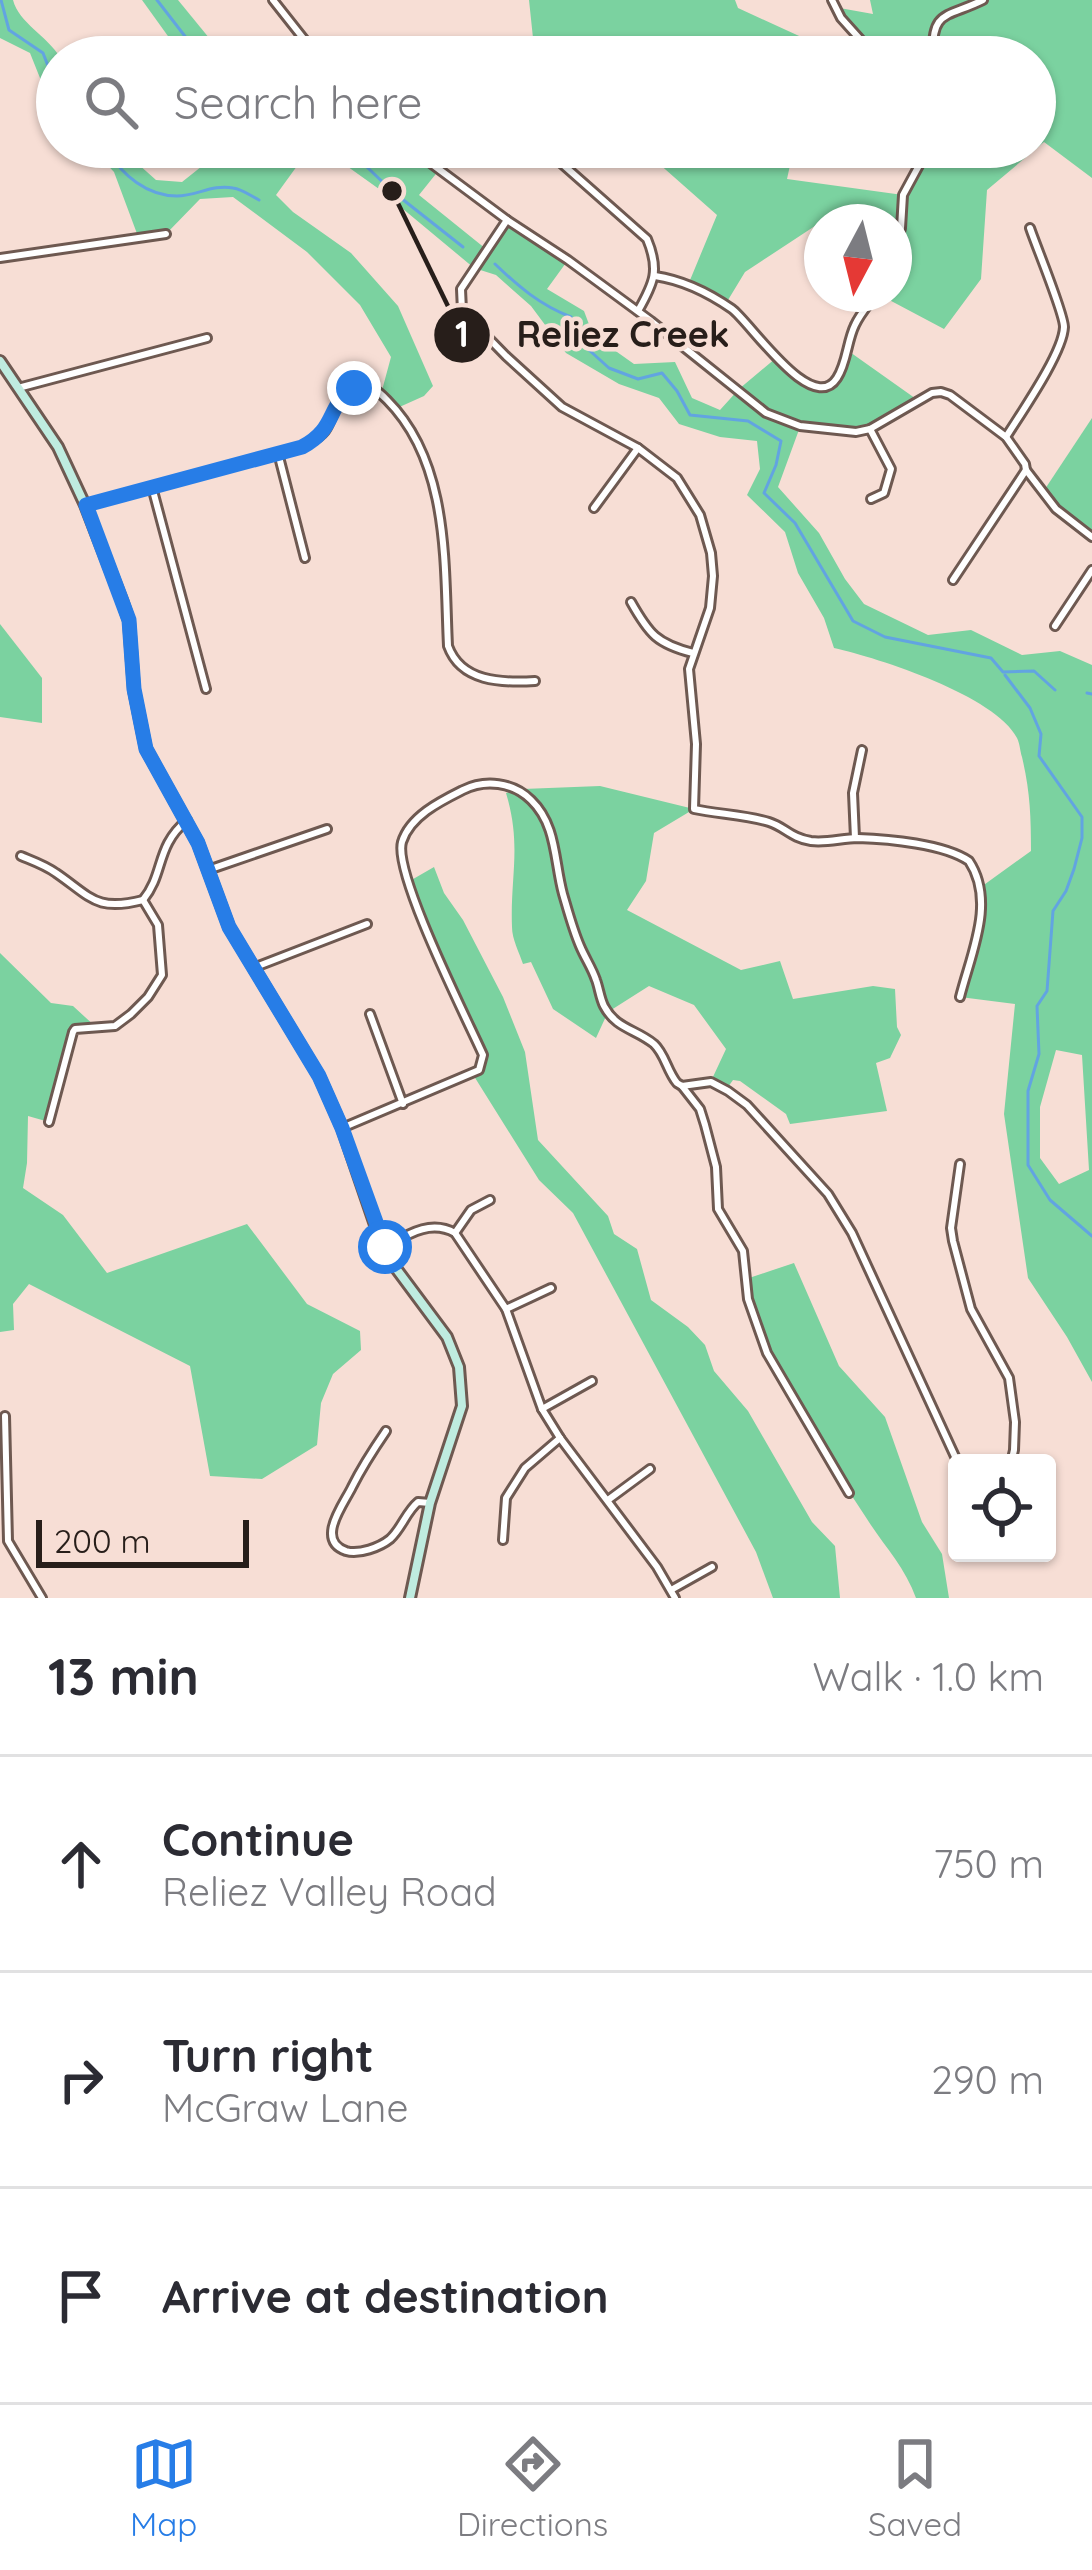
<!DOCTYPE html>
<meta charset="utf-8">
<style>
:root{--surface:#fff;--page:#f7f7f7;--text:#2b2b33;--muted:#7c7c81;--line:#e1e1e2;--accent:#277de7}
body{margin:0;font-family:Quicksand,sans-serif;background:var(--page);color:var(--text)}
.controls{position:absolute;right:36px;bottom:36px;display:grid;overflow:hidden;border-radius:12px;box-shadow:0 3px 9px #0004}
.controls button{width:108px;height:108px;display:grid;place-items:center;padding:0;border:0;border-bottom:3px solid var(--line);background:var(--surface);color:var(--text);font:60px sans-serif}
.compass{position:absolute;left:804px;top:204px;width:108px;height:108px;border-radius:50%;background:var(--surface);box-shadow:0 3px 9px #0004;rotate:187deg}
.scale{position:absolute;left:36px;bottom:30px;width:213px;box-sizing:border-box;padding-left:12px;border:6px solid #271e1a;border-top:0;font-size:33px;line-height:42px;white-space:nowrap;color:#271e1a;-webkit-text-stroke:9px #f7ded5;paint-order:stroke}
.stop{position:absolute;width:36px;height:36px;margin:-27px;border:9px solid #277de7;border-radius:50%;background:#fff}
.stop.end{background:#277de7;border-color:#fff;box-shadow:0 3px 12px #0008}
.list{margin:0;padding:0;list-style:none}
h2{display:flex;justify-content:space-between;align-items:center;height:156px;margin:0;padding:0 48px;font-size:51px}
h2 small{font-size:39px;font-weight:400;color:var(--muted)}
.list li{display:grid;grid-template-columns:78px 1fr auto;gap:36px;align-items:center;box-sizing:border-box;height:216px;padding:0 48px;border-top:3px solid var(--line)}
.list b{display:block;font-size:45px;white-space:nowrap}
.list p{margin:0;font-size:39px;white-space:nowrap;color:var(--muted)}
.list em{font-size:39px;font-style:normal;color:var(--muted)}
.icon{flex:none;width:66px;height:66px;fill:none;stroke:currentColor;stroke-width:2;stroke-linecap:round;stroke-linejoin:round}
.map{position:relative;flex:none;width:1092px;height:1598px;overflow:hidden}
.search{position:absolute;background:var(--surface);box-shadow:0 3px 9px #0004;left:36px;right:36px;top:36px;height:132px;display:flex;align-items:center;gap:30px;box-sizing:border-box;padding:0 42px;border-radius:66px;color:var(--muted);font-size:45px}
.sheet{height:804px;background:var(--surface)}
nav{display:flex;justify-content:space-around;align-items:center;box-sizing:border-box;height:168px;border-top:3px solid var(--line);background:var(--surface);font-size:33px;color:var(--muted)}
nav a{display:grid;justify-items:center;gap:6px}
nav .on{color:var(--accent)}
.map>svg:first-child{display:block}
</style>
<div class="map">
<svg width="1092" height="1598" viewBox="0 0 1092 1598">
<rect width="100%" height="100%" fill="#f7ded5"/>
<g fill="#7bd2a0" fill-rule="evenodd">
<path d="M0,0H13C19,23 47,36 60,57H57V105L40,78L30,53L0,38Z"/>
<polygon points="142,0 178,0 214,44 218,57 183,57"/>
<polygon points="529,0 735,0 738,8 821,46 818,57 535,57"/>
<polygon points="870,0 1092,0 1092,178 1044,142 987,190 981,279 944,329 878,294 894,294 894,222 821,222 745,272 725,305 688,285 717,215 640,147 794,147 787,179 903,195 929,147 1035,147 1035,57 876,57 834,7 873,14"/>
<path d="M76,147H119L156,180L182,182L226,147H363L372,153L378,147H409L439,170L419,195L486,249L507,220L568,260L547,289L584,311L593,335L634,364L675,362L692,398L720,410L739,389L776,358L785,369L822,387L837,378L847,350L919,401L870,429L856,432L800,427L778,487L819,533L845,579L864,604L928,635L971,630L1022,655L1060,651L1092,665V1382L1067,1337L1028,1278L1004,1114L1015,1004L960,997L979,925L981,887L1031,851C1031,816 1030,791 1022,757C1020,751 1020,744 1017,738C996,696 879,658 834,648L824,618L798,573L785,532L747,495L760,469L757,441L720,437L679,424L659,398L619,384L566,353L531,306L496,275L474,268L379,189L330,154L305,155L276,195L293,212L351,253L398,306L433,386L424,396L395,409L381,394L391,357L360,305L307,252L233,197L200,199L166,234L139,239L114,172L97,154L78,151ZM1056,1050L1082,1055L1089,1170L1059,1184L1040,1158V1107Z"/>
<polygon points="1092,418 1092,537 1068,519 1043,492"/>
<polygon points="0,624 42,678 42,723 0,717"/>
<path d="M600,786L694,809L654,833L646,881L627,910L741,970L780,961L793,999L873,986L895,989L897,1027L901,1035L890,1058L876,1063L887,1111L790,1124L786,1114L740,1081L733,1080L728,1087L712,1079L726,1049L694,1005L649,986L608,1012L596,1038L553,1009L531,962L523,964C519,952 512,939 512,927C510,876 522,846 506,793L523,789Z"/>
<polygon points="434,867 444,893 463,920 503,997 525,1052 538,1140 608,1216 614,1234 637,1249 651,1300 688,1327 705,1345 714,1371 748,1411 812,1522 835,1546 840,1598 773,1598 756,1552 573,1213 539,1180 472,1073 479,1069 483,1055 408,882"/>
<polygon points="0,953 51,1003 73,1006 97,1028 76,1029 49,1122 28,1116 27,1163 23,1188 63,1215 107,1273 247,1224 307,1304 360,1331 361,1350 333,1374 321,1403 317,1445 262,1479 210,1476 190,1366 29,1284 13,1304 14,1330 0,1332"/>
<path d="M794,1263L839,1366L885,1417L922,1522L942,1554L949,1598H916C905,1567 884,1546 867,1519C846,1488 827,1456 808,1423C782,1378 752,1333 746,1279Z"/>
</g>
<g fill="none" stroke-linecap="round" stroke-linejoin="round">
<g stroke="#62a4e1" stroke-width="3">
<polyline points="1,0 9,30 43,53 50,71 57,79"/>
<polyline points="157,0 201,57"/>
<path d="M97,147L108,151C122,175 147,196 177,196C196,196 213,184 233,188C242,189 251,196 259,200"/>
<polyline points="312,147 347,148 392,191 463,247"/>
<path d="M495,264C519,287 540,305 571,317L579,341L609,368L638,379L662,373L677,391L690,415L748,421L781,441L776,465L764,493L795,523L853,621L885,637L991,658L1003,672L1034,671L1055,690"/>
<polyline points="1005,675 1030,708 1041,734 1039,756 1082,817 1082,838 1074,869 1066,891 1053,911 1047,991 1037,1006 1039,1054 1028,1091 1028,1165 1050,1200 1092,1236"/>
<polyline points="1087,693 1092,694"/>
</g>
<g stroke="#6e5951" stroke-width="12">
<g id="street">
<polyline points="273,0 318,57"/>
<polyline points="832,0 841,18 876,57"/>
<path d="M933,57C931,9 947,18 983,0"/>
<polyline points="409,147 507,220 568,260 651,321 766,413 800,426 856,432 870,429 932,393 941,392 950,395 1006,437 1025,464 1026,470 1056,509 1092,537"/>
<path d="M543,147L647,239C660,270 654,283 638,311"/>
<path d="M507,220L461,289L462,311L506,356L562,407L638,448L677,478L700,515L711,553L713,576L710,608L689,669L696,744L694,809C717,814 747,815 769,822C785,827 791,838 811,841C828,843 842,838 858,838C889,839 944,844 969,861C996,902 971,953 960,997"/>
<polyline points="894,256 901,228 903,195 929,147"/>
<polyline points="0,258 166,234"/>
<path d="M655,276C682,280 709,293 732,309C750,322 812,417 837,378C847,363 847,341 855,325C860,314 869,304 876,294"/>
<polyline points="18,388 207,338"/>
<polyline points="870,429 891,469 884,493 871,499"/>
<path d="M1006,437C1021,413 1063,353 1064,327C1064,313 1036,246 1030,228"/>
<polyline points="278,453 305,558"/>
<polyline points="152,487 206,689"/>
<path d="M85,505L302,447C311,442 319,439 325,431C335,416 336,394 356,387C369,382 378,391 387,400C450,463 444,564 448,646C461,682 501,683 535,681"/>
<polyline points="594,508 638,448"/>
<polyline points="953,580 1026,470"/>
<path d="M631,602C649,634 657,644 693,653"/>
<polyline points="1055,626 1092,570"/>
<polyline points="855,838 853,793 862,750"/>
<path d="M21,856C33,861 45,865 56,873C91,897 96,912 143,900"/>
<polyline points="208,870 327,829"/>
<path d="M143,900C165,873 155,847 187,820"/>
<polyline points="253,968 367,924"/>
<polyline points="370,1014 403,1104"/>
<polyline points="682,1086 700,1109 705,1125 716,1167 718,1209 743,1251 748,1299 767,1353 849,1493"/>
<polyline points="49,1122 73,1032 75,1029 115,1026 131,1014 148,997 162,975 158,925 143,900"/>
<path d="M342,1128L479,1070L483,1055C467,1019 393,873 402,842C410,816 441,801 463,790C485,779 513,782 531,800C557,825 554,861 563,894C568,911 573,930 580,946C585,958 592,968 596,980C599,988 600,998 604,1006C616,1029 636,1029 654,1044C665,1054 667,1071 677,1083L682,1086L711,1082L728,1091L747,1105L828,1194L852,1233L958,1463"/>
<polyline points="960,1164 951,1228 953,1241 971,1309 1009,1378 1015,1422 1014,1450 1011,1463"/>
<polyline points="455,1233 471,1210 490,1200"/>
<path d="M385,1247C407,1235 430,1219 455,1233L506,1309L542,1409L560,1438L657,1567L675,1598"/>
<polyline points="506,1309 551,1288"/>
<polyline points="542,1409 592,1381"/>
<polyline points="5,1416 8,1541 42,1598"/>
<path d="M386,1431C373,1450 362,1467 352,1487C344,1504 315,1540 346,1551C359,1555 380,1547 390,1539C402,1528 406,1512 418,1502L430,1503"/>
<polyline points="608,1500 650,1469"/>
<polyline points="503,1540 506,1498 525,1468 560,1438"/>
<polyline points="671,1590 712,1567"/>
</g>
</g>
<g stroke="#6e5951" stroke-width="14">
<polyline id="secondary" points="0,361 58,447 85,505 122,600 129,621 134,690 146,749 198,843 229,927 319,1076 342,1128 376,1228 392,1263 447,1337 459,1367 462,1406 430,1503 410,1598"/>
</g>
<use href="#street" stroke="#fff" stroke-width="6"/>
<use href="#secondary" stroke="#bfece0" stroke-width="8"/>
</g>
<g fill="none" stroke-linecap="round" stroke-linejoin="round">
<path stroke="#277de7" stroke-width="15" d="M354,388C326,405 338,428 302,447L86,505L129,620L134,689L146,749L198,843L229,927L319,1076L342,1128L385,1247"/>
</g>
<path fill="none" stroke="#271e1a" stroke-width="4.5" d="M392 191L462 335"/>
<g fill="#271e1a" stroke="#f7ded5" stroke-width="4.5">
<circle cx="392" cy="191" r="12"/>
<circle cx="462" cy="335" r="30"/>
</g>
<g font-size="36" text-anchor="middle" font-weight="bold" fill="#fff">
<text x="462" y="347">1</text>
</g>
<g font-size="36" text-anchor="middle" font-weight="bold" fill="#271e1a" stroke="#f7ded5" stroke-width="9" stroke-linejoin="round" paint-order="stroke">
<text x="623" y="347">Reliez Creek</text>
</g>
</svg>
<div class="controls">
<button><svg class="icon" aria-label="locate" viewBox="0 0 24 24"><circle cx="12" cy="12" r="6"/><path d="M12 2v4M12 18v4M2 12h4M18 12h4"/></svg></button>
</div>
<svg class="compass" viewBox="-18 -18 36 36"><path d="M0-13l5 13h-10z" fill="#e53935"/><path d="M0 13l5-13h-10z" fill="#7c7c81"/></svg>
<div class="scale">200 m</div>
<div class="stop" style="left:385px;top:1247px"></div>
<div class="stop end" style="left:354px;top:388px"></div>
<div class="search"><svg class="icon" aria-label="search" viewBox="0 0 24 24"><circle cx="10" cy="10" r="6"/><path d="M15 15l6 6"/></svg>Search here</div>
</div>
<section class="sheet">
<h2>13 min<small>Walk · 1.0 km</small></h2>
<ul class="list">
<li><svg class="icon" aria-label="ahead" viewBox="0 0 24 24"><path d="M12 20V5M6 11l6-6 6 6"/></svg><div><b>Continue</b><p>Reliez Valley Road</p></div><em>750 m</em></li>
<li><svg class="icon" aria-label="right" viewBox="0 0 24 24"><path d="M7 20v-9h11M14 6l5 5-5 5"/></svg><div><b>Turn right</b><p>McGraw Lane</p></div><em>290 m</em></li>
<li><svg class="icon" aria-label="arrive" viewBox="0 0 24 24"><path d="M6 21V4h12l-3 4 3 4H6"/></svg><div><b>Arrive at destination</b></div></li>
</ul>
</section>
<nav>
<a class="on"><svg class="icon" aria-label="map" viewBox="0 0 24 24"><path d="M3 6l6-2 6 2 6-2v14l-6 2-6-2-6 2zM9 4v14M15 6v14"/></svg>Map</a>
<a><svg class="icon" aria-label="directions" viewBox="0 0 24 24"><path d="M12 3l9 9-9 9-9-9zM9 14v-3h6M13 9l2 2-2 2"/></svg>Directions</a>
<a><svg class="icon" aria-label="saved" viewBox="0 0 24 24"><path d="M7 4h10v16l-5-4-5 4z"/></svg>Saved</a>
</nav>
